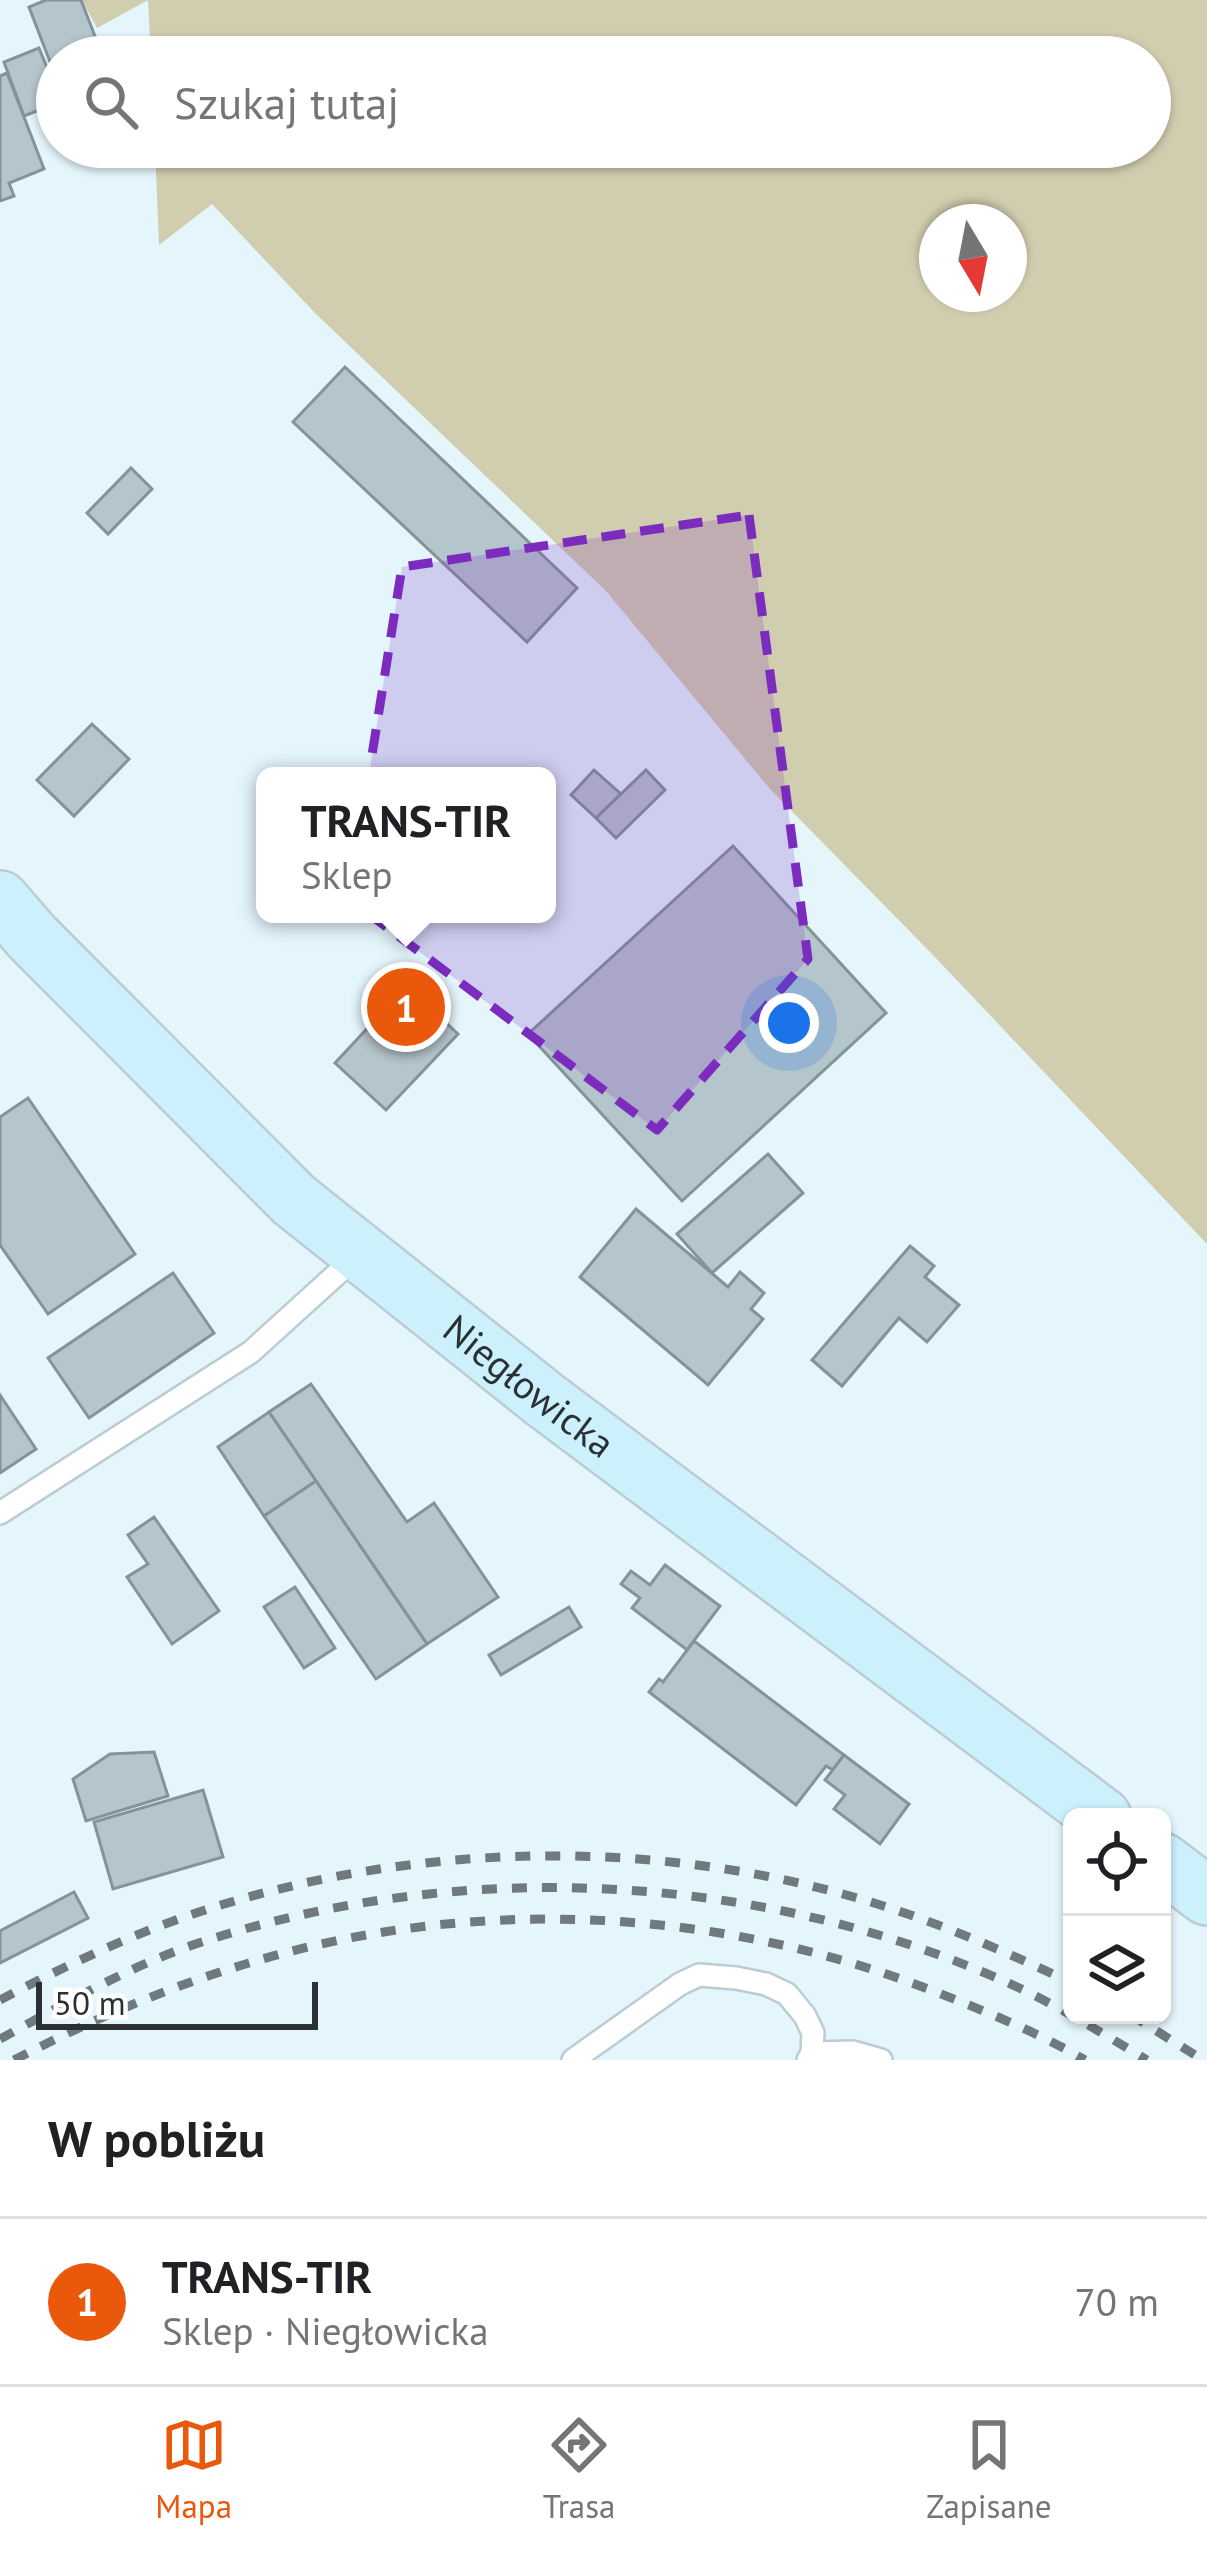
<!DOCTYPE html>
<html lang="pl">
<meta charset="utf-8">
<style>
:root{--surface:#fff;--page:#f2f2f2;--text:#202124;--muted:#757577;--line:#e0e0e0;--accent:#ea580c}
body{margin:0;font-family:"PT Sans",sans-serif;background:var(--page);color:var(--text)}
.controls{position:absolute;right:36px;bottom:36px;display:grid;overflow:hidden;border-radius:18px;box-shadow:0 3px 9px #0004}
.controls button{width:108px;height:108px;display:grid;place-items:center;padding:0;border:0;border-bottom:3px solid var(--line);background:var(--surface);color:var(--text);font:60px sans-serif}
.compass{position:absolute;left:919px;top:204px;width:108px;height:108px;border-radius:50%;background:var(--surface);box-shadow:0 3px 9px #0004;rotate:170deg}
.scale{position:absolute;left:36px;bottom:30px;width:282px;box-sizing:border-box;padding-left:12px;border:6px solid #2a3033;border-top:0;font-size:33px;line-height:42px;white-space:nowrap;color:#2a3033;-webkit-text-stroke:9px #fff;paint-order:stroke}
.you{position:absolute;left:789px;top:1023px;width:42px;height:42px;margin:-30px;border:9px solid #fff;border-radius:50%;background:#1a73e8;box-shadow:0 0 0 18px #1a73e833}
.badge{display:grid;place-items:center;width:78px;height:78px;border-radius:50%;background:var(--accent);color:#fff;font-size:39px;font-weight:700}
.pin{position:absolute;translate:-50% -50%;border:6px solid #fff;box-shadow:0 3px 12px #0006}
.popup{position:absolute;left:256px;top:767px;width:300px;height:156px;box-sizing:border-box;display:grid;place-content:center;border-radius:18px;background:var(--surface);filter:drop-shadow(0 3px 9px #0005);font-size:39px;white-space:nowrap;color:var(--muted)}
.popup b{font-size:45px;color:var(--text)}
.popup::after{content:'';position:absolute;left:50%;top:100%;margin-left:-24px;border:24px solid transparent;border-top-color:var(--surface)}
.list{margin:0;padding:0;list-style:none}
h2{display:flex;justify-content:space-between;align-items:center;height:156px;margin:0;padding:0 48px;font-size:51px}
h2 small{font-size:39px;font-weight:400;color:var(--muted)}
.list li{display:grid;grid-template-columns:78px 1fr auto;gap:36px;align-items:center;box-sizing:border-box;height:168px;padding:0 48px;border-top:3px solid var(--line)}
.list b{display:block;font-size:45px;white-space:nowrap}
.list p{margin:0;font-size:39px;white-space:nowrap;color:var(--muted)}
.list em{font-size:39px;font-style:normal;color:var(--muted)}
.icon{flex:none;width:66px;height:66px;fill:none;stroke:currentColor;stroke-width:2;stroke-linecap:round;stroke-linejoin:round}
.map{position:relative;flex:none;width:1207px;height:2060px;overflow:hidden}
.search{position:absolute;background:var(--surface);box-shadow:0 3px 9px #0004;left:36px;right:36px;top:36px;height:132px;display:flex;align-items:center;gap:30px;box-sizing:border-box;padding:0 42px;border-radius:66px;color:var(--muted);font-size:45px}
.sheet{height:324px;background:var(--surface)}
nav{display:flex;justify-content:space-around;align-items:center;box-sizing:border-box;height:168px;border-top:3px solid var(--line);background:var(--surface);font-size:33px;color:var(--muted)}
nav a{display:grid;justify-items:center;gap:6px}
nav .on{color:var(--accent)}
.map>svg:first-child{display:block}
</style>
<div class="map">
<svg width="1207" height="2060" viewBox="0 0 1207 2060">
<rect width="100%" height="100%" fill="#e4f5fc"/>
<path fill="#d1cdaf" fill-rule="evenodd" d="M82,0H1207V1244L933,955L770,789L606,591L315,313L212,204L159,245L155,147H1150V57H151L148,0L97,28ZM1009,222V294H937V222Z"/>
<g fill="#b5c5cc" stroke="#84939a" stroke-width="3">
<polygon points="46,0 81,0 103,57 57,57 57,80 29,7"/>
<polygon points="39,48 57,92 57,103 24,116 4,62"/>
<polygon points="7,73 44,169 9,183 14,196 0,201 0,76"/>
<polygon points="345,367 577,588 527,642 293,422"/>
<polygon points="131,468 152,489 108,534 87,513"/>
<polygon points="92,724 129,759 74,816 37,780"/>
<polygon points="594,770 621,794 596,818 571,795"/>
<polygon points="646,770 665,790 616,838 596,818"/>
<polygon points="733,846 886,1013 682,1201 528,1034"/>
<polygon points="407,986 458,1034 386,1110 335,1063"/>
<polygon points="28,1098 135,1254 48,1314 0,1245 0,1117"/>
<polygon points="768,1154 803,1193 712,1273 677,1234"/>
<polygon points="636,1209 728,1287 740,1272 764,1293 751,1309 763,1319 708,1385 580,1277"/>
<polygon points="910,1246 934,1266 925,1277 959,1305 927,1342 899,1318 842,1386 812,1360"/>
<polygon points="173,1273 214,1333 89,1418 48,1358"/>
<polygon points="311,1384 407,1522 434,1503 498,1597 427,1644 269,1412"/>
<polygon points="0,1395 36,1449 0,1473"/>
<polygon points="269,1412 316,1481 264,1516 218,1447"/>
<polygon points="316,1481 427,1644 376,1679 264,1516"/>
<polygon points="154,1517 219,1611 172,1644 127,1577 148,1564 128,1535"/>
<polygon points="665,1565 720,1606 687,1650 632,1608 640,1598 621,1584 631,1571 650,1585"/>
<polygon points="295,1587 335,1648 304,1668 264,1607"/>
<polygon points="569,1607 581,1627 501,1675 489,1655"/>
<polygon points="694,1641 844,1755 833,1770 826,1766 796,1805 649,1692 659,1679 663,1682"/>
<polygon points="154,1752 168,1796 86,1821 73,1779 110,1754"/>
<polygon points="844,1755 909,1804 880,1844 834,1809 845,1795 825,1780"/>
<polygon points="203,1790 223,1857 113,1889 94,1822"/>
<polygon points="74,1892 88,1918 0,1963 0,1931"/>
</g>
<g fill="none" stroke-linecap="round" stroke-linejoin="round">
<g stroke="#bcccd3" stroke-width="26">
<g id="lane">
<polyline points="0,1513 251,1352 360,1253"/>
<polyline points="812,2053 853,2052 881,2060"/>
<polyline points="573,2060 680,1984 699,1975 736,1978 766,1984 787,1994 805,2016 813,2033 812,2053 808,2060"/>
</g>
</g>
<g stroke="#bcccd3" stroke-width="62">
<g id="secondary">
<path id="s1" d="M0,900L32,937L294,1200L545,1400L1102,1817"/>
<polyline points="1162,1862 1207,1896"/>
</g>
</g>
<use href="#lane" stroke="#fff" stroke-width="21"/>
<use href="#secondary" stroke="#cdf0fd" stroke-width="57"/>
<g stroke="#6f797e" stroke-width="9" stroke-dasharray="15 15" stroke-linecap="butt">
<path d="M0,2000C67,1965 136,1932 208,1909C428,1839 676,1837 896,1910C956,1930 1015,1956 1072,1983"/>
<polyline points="1131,2015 1203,2060"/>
<path d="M0,2039C67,2003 132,1964 205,1941C462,1858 757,1872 1004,1981C1054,2003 1100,2032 1147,2060"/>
<path d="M14,2060C89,2021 168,1987 249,1963C472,1895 719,1907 936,1992C987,2012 1037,2032 1085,2060"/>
</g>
</g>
<path fill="#7b2cbf" fill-opacity="0.2" stroke="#7b2cbf" stroke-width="9" stroke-dasharray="24 15" stroke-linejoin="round" d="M749,515L808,959L657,1130L349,899L402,567Z"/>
<g text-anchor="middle" stroke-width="9" stroke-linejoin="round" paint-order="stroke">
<g font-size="39" fill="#2a3033" stroke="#fff">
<text dy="14" stroke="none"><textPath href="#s1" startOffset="720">Niegłowicka</textPath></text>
</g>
</g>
</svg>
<div class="controls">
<button><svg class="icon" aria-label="locate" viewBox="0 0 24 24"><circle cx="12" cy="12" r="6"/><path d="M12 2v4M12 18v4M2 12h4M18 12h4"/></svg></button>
<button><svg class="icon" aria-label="layers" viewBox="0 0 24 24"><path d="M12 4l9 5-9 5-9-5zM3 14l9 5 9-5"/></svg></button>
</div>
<svg class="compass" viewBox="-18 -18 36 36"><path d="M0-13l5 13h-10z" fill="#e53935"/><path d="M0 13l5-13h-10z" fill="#757577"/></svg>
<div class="scale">50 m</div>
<div class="you"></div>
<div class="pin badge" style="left:406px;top:1007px">1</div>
<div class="popup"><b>TRANS-TIR</b>Sklep</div>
<div class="search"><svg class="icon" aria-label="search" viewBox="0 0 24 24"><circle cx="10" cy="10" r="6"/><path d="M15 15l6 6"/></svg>Szukaj tutaj</div>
</div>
<section class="sheet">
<h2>W pobliżu<small></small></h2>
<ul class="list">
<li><span class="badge">1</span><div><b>TRANS-TIR</b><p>Sklep · Niegłowicka</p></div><em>70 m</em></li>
</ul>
</section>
<nav>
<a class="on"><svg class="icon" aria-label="map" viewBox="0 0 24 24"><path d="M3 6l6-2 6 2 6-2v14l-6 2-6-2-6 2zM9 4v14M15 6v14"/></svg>Mapa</a>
<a><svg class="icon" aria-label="directions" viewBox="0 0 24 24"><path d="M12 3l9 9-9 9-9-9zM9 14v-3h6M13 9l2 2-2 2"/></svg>Trasa</a>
<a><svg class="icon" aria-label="saved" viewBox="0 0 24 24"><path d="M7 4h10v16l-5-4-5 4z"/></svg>Zapisane</a>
</nav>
